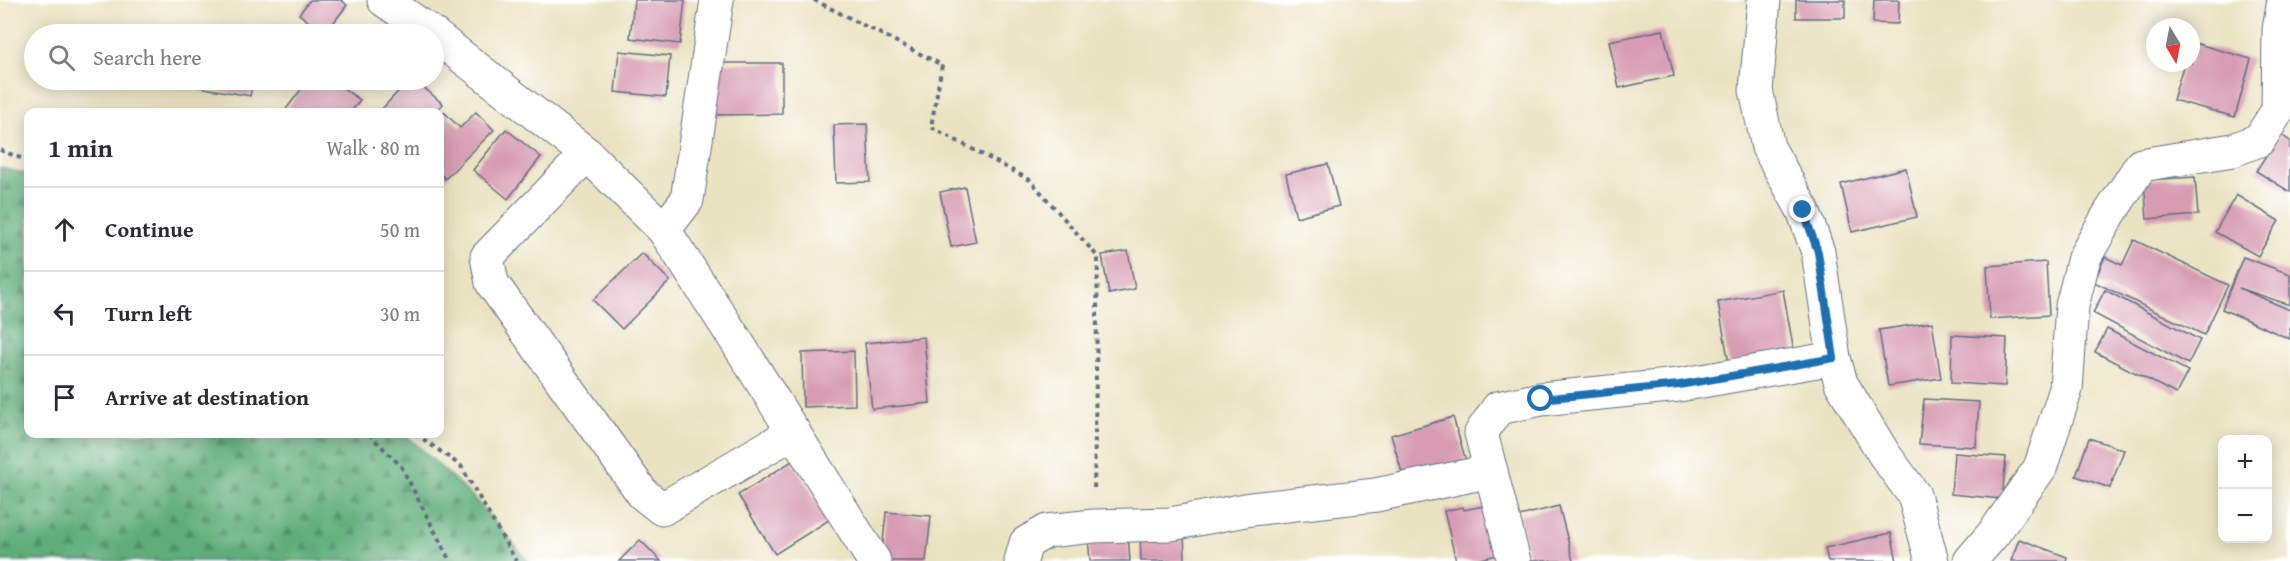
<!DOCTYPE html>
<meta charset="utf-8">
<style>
:root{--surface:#fff;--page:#f2f2f3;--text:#2b2b33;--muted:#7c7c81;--line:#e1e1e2}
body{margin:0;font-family:"Gentium Book Plus",serif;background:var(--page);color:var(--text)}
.controls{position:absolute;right:18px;bottom:18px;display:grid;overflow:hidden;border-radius:12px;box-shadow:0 3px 15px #0003}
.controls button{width:54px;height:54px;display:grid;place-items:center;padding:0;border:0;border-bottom:2px solid var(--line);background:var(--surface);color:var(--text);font:30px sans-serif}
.compass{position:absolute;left:2146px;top:18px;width:54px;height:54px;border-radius:50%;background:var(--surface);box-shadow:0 3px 15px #0003;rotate:170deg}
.stop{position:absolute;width:18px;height:18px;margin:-14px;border:4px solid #1f6fb2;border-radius:50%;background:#fff}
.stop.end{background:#1f6fb2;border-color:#fff;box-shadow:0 2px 6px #0008}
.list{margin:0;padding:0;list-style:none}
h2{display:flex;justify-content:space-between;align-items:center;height:78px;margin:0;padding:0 24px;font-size:26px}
h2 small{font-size:20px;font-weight:400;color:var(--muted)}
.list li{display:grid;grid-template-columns:39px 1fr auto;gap:18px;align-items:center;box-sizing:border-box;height:84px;padding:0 24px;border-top:2px solid var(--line)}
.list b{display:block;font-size:22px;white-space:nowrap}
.list em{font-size:20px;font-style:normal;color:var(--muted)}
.icon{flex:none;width:33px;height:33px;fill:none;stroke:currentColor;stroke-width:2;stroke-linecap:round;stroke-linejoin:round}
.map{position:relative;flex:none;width:2290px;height:561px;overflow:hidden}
.search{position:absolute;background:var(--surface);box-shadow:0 3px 15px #0003;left:24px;top:24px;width:420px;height:66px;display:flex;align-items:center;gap:15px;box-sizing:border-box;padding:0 21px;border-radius:33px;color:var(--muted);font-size:22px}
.panel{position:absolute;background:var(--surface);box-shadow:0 3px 15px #0003;left:24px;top:108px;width:420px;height:330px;border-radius:12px}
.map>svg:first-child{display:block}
</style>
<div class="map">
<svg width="2290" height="561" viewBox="0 0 2290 561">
<defs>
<pattern id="forest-firs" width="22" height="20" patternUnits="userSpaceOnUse" patternTransform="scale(1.5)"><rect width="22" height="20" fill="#5ead79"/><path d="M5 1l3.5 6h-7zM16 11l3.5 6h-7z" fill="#4d8d66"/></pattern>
</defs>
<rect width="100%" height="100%" fill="#fff"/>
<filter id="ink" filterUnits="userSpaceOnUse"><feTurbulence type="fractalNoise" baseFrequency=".0167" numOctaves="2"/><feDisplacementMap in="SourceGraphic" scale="12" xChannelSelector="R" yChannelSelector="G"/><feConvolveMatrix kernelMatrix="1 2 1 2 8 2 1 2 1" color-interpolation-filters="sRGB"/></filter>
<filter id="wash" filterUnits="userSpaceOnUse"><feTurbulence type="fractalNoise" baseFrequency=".008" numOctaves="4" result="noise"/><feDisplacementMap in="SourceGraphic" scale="24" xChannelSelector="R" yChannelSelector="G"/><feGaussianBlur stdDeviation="1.35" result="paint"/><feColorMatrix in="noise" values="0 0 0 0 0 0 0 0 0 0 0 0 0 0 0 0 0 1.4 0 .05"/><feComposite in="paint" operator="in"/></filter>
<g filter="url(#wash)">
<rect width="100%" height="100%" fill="#eae3c1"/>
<polygon fill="url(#forest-firs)" stroke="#3c6e6c" stroke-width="1.5" points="0,168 28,174 28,434 405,434 475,499 528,561 0,561"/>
<g id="blocks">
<g fill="#d79cb2">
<polygon points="310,0 341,0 347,5 325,34 299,14"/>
<polygon points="634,0 685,0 680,44 630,38"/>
<rect x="1796" y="0" width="49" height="18"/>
<polygon points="1874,0 1899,0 1898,24 1873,23"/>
<polygon points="1663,30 1674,76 1619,88 1609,41"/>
<polygon points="2191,42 2251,59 2235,117 2173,100 2184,63 2191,63"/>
<polygon points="619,51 670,56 666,97 615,92"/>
<polygon points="714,63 782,63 782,114 714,115"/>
<polygon points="199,80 253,80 250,96 198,87"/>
<polygon points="308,80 331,80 360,100 351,112 284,112"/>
<polygon points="409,80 415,80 443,104 435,112 379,112"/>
<polygon points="444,112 460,128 476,112 494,130 445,179 440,173 440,116"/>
<polygon points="867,124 870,182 836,183 834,125"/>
<polygon points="506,129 541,157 508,199 473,170"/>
<polygon points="2280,134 2290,141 2290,192 2256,171"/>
<polygon points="1328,164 1339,206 1296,217 1286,174"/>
<polygon points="1906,168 1917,217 1852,232 1841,184"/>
<polygon points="2195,177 2198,215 2147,219 2144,180"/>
<polygon points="965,187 976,242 951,247 940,192"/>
<polygon points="2236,195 2279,221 2258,256 2215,232"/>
<polygon points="2134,240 2228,285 2204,335 2094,282 2105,257 2122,265"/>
<polygon points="1128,251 1135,289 1109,294 1102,255"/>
<polygon points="642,253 670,281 622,329 593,300"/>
<polygon points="2243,257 2290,274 2290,305 2239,288 2290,310 2290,339 2222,309"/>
<polygon points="2046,262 2049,315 1990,319 1987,266"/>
<polygon points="1783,290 1794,352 1729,364 1718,302"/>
<polygon points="2105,290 2200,340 2188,364 2093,313"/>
<polygon points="1932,322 1941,378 1888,386 1879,330"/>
<polygon points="2107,329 2188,371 2176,394 2095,352"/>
<polygon points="1952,335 2007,338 2005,386 1951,383"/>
<polygon points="924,337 930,403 872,409 865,343"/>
<polygon points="854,351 855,405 803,407 802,353"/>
<polygon points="1924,399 1979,402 1976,447 1919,444"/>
<polygon points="1453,417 1466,461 1404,479 1391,435"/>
<polygon points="2089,438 2124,450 2110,488 2076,476"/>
<polygon points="1954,453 2006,457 2002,499 1951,494"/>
<polygon points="792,461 829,520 775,554 738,495"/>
<polygon points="1489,505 1501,554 1473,561 1456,561 1444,511 1463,507 1464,510"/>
<polygon points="1559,506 1573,561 1530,561 1519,516"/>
<polygon points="886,512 931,516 926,561 881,561"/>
<polygon points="1184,531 1185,561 1141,561 1140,534"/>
<polygon points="1891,533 1897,561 1828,561 1825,548"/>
<polygon points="1128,535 1130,561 1090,561 1088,538"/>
<polygon points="2019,539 2067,557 2066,561 2011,561"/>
<polygon points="640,540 661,561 619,561"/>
</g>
</g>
</g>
<g filter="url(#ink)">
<use href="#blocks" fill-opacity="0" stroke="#636e81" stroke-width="1.5"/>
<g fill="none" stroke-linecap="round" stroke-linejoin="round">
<g stroke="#636e81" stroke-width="35">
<g id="minor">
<polyline points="384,0 433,34"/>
<polyline points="1764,0 1756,90 1768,147 1803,210 1818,252 1834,358 1841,383 1884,454 1914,495 1932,561"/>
<polyline points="434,35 587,154 664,230 737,342 874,561"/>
<polyline points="587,154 487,257 492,283 643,494 662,509 794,432"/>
<polyline points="664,230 687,200 717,0"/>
<polyline points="1021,561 1026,543 1047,531 1094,526 1171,524 1251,509 1376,495 1491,471"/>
<polyline points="1514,561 1481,433 1498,408 1541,399 1679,385 1834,358"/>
<polyline points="1970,561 1994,533 2040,468 2066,389 2072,306 2084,258 2110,213 2141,165 2233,150 2259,140 2278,110 2279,30 2284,0"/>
</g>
</g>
<g stroke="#636e81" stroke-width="4" stroke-dasharray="4.5 4.5" stroke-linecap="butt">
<polyline points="814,0 942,65 931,127 1030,180 1098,257 1094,492"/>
<polyline points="0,150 28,161"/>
<polyline points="369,434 401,466 450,561"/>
<polyline points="416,434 461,466 516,561"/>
</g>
<use href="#minor" stroke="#fff" stroke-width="33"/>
</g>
</g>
<g fill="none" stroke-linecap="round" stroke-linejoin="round" filter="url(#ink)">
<polyline stroke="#1f6fb2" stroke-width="8" points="1541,399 1679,385 1834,358 1818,252 1803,210"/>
</g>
</svg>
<div class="controls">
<button>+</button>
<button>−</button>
</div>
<svg class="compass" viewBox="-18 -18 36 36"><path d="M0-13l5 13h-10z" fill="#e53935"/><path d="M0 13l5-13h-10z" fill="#7c7c81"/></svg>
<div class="stop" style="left:1541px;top:399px"></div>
<div class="stop end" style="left:1803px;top:210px"></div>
<div class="search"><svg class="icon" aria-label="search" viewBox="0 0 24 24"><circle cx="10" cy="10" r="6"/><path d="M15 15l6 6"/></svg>Search here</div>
<section class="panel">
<h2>1 min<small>Walk · 80 m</small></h2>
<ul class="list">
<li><svg class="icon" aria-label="ahead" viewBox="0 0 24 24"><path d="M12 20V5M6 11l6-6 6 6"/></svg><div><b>Continue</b></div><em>50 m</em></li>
<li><svg class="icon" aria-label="left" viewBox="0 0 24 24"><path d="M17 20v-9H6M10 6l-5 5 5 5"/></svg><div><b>Turn left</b></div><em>30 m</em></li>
<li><svg class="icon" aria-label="arrive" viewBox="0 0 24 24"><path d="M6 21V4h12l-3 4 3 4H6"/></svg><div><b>Arrive at destination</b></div></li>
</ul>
</section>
</div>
